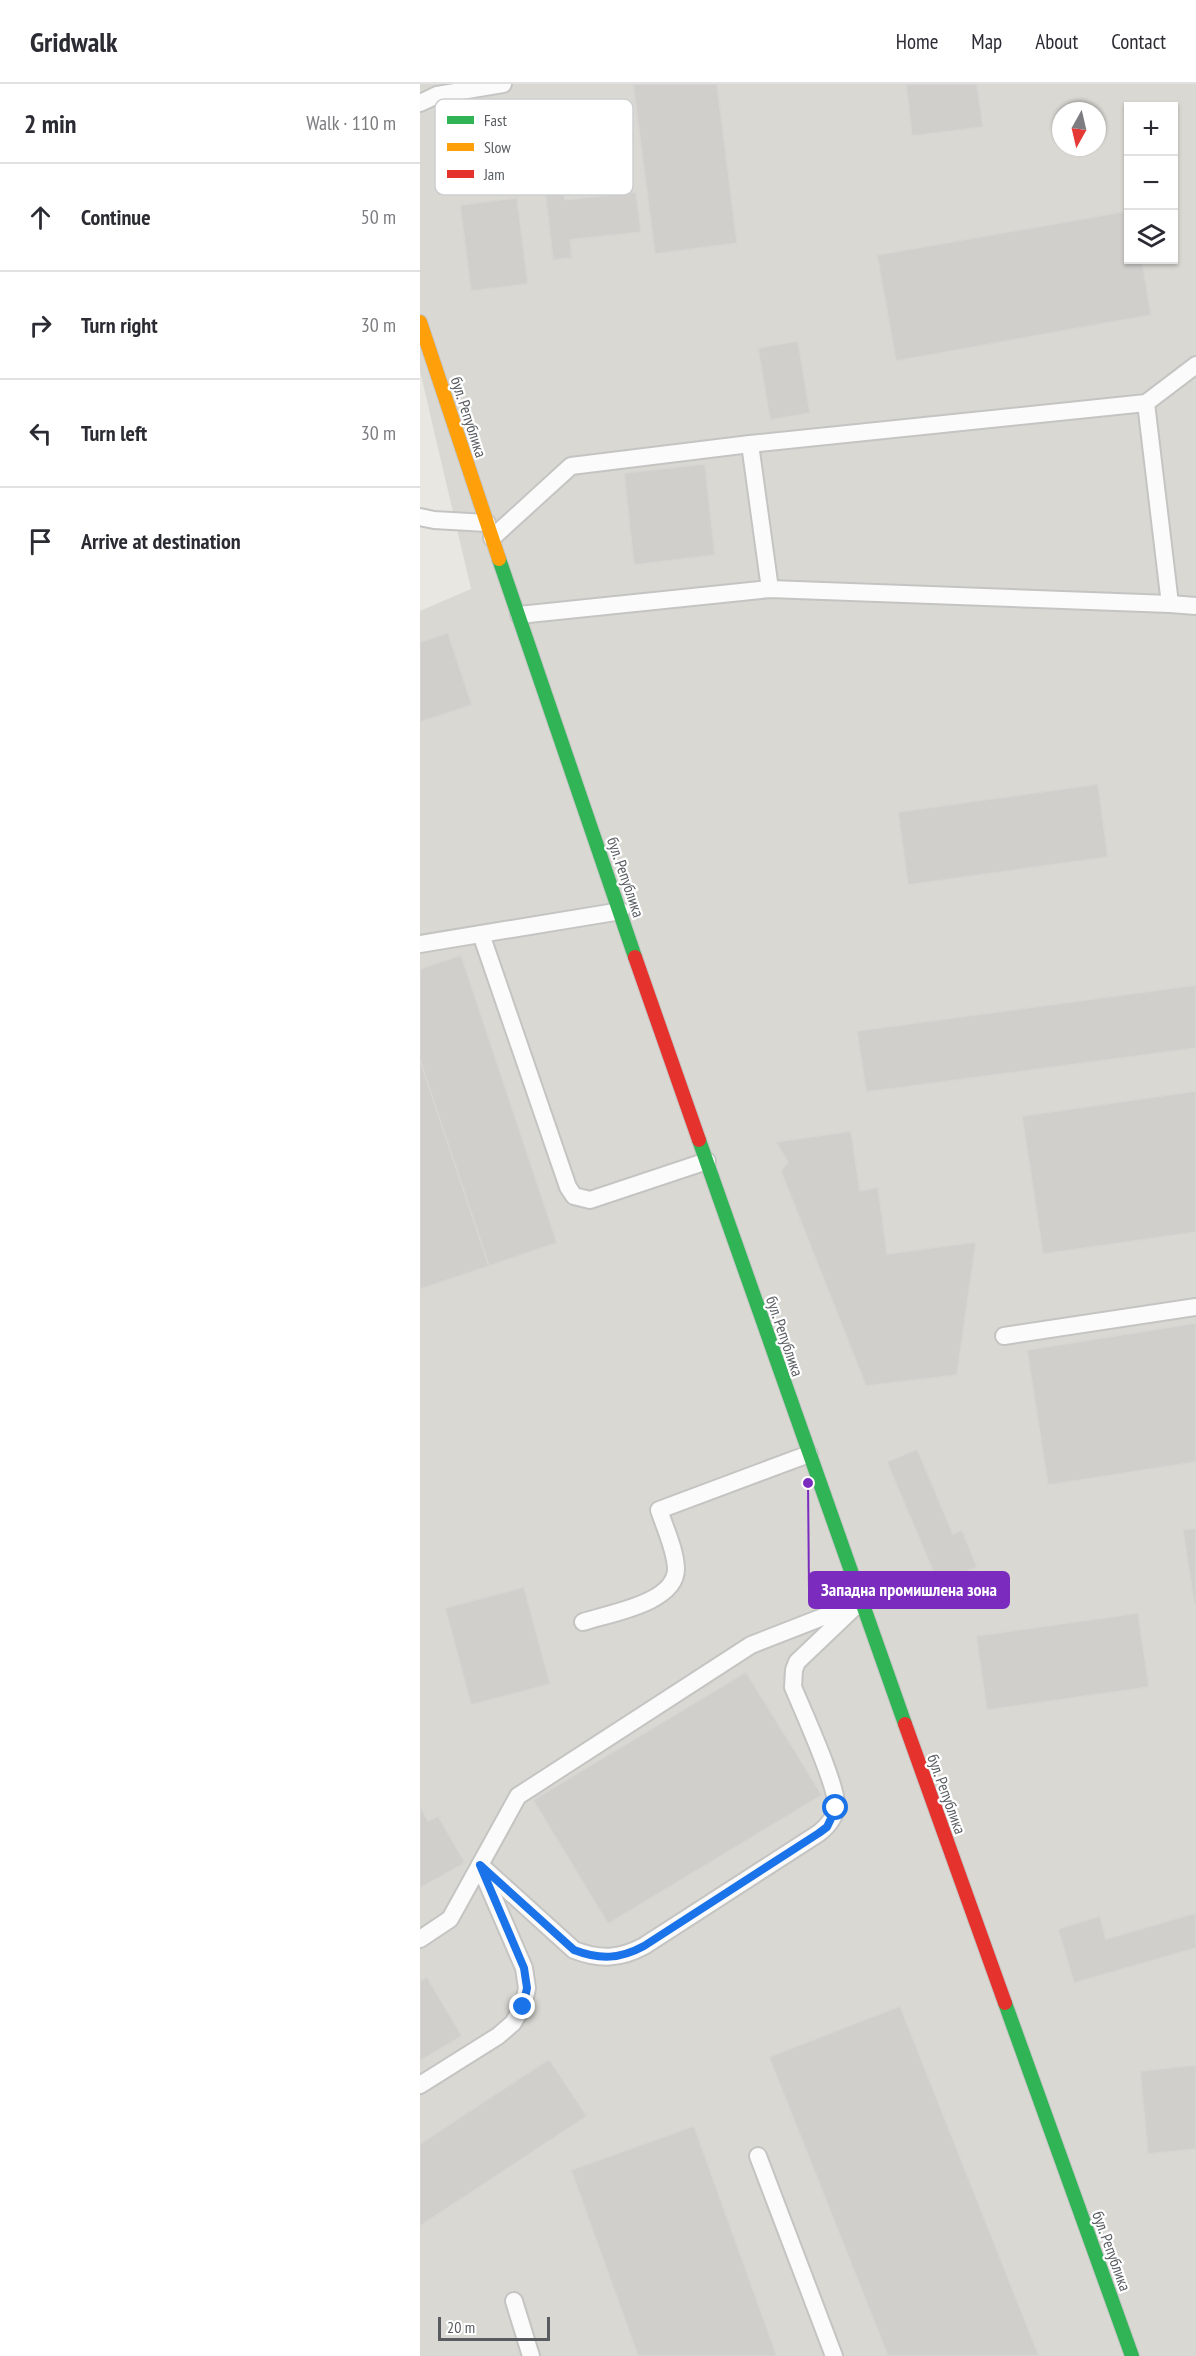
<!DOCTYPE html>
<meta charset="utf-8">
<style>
:root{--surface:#fff;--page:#f2f2f3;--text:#2b2b33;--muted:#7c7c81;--line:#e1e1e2}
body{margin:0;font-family:"PT Sans Narrow",sans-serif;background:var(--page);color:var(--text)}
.controls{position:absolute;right:18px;top:18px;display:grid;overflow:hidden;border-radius:0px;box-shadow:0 2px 4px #0004}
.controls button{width:54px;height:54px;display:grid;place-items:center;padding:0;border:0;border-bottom:2px solid var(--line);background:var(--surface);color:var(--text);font:30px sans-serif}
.compass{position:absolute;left:632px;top:18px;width:54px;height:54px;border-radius:50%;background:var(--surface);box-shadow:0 2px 4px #0004;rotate:188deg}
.scale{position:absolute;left:18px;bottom:15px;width:112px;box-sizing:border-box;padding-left:6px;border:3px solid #585c60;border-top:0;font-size:16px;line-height:21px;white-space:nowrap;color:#585c60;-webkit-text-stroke:4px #fff;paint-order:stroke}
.stop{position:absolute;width:18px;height:18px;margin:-14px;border:4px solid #1a73e8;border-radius:50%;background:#fff}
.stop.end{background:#1a73e8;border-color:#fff;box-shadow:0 2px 6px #0008}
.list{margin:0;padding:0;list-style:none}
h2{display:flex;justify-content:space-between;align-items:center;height:78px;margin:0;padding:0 24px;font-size:26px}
h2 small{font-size:20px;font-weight:400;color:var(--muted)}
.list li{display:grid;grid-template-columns:39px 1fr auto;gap:18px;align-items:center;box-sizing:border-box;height:108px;padding:0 24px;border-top:2px solid var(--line)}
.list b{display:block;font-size:22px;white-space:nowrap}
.list em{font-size:20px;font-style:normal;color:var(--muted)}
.icon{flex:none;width:33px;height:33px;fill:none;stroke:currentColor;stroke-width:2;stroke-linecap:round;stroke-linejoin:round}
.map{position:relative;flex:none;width:776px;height:2272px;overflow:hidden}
header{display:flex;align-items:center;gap:36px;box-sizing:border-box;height:84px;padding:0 30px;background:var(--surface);border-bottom:2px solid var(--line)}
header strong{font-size:28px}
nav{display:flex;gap:33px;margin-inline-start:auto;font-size:21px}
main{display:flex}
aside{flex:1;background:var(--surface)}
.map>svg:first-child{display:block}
</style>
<header>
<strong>Gridwalk</strong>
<nav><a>Home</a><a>Map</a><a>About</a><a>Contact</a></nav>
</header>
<main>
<aside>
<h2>2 min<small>Walk · 110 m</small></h2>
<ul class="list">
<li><svg class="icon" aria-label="ahead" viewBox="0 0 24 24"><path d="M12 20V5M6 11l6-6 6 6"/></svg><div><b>Continue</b></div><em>50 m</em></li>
<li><svg class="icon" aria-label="right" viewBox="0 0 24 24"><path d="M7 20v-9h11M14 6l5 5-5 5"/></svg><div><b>Turn right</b></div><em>30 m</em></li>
<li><svg class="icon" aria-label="left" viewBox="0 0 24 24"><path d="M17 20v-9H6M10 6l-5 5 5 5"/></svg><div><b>Turn left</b></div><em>30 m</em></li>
<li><svg class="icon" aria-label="arrive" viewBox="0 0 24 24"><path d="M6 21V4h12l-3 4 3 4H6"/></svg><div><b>Arrive at destination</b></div></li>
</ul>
</aside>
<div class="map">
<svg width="776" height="2272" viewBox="0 0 776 2272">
<rect width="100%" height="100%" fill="#e8e7e2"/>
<path fill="#d9d8d3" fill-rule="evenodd" d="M0,0H776V2272H0V527L51,505L0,287ZM708,22H754V176H708ZM641,27H677V63H641Z"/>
<g fill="#d0cfcc" stroke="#d7d6d2" stroke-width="1.5">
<polygon points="213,0 297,0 317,159 235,170"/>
<polygon points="486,0 557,0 563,43 492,52"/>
<polygon points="143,95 145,116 216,108 221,148 150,156 152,174 133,176 124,98"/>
<polygon points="97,114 108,200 51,207 40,121"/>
<polygon points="708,127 708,176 722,176 731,231 476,277 457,171"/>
<polygon points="378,257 390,329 350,336 338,264"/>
<polygon points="285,380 295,471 214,481 204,389"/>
<polygon points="28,549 52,621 0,638 0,558"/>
<polygon points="678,700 688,773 488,801 478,728"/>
<polygon points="41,871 137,1159 69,1182 0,976 0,885"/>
<polygon points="776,901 776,964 446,1008 437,947"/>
<polygon points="0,976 69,1182 0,1205"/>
<polygon points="776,1007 776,1148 623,1170 602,1032"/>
<polygon points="431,1047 440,1107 458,1103 467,1170 556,1158 537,1291 446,1302 361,1087 368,1078 356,1058"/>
<polygon points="776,1239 776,1378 628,1401 607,1266"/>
<polygon points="497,1365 533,1450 542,1446 557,1483 518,1499 467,1378"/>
<polygon points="776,1444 776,1519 774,1519 763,1446"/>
<polygon points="104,1503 130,1600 51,1621 25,1524"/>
<polygon points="718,1529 729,1603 567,1626 556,1552"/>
<polygon points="326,1588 402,1711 188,1840 113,1716"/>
<polygon points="0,1722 8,1737 18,1732 45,1779 0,1804"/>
<polygon points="776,1829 776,1864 654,1899 638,1845 680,1832 686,1855"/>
<polygon points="7,1893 42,1952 0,1977 0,1897"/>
<polygon points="480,1922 619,2272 468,2272 349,1973"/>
<polygon points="129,1975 167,2032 0,2142 0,2060"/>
<polygon points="776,1981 776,2065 728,2070 720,1987"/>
<polygon points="274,2042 357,2272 218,2272 151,2086"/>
</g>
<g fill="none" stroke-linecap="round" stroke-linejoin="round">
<g stroke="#c4c4c3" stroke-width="20">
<g id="lane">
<polyline points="0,19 17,11 83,0"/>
<polyline points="726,319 750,520"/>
<polyline points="330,360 350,505"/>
<polyline points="0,433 14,436 67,439"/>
<polyline points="72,454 151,382 330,360 726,319 776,281"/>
<polyline points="99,531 350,505 750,520 776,522"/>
<polyline points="61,850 148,1103 154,1112 170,1116 287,1077"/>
<polyline points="0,860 201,827"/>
<polyline points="584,1252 776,1223"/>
<path d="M163,1538C190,1529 257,1519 256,1484C255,1465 245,1444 239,1426L389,1370"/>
<path d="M60,1781L154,1866C180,1876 200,1875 224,1862L399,1749C408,1742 415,1734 416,1722C418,1703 382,1625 373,1603L374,1586L377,1578L440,1518"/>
<polyline points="0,1855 30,1835 98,1712 331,1561 431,1522"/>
<polyline points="0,2001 78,1952 93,1939 103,1922 107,1904 104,1884 62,1787"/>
<polyline points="338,2072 414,2272"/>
<polyline points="94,2217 111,2272"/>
</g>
</g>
<g stroke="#c5c6c5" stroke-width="16">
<g id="fast">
<polyline points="79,475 215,873"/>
<polyline points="279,1056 485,1640"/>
<polyline points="585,1919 712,2272"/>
</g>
</g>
<g stroke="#c5c6c5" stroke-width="16">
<polyline id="slow" points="0,238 79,475"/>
</g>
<g stroke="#c5c6c5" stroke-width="16">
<g id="jam">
<polyline points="215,873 279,1056"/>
<polyline points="485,1640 585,1919"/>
</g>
</g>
<use href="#lane" stroke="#fcfbfb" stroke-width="16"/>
<use href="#fast" stroke="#30b455" stroke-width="14"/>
<use href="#slow" stroke="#ff9f0a" stroke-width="14"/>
<use href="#jam" stroke="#e5322d" stroke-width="14"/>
</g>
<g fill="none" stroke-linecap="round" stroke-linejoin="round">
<path stroke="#1a73e8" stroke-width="8" d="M103,1923L107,1904L104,1884L60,1781L154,1866C180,1876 200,1875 224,1862L399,1749L407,1743L416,1724"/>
</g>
<g text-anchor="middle" stroke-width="4.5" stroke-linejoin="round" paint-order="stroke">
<g font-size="16" fill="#585c60" stroke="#fff">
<text transform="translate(49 333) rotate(72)" y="6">бул. Република</text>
<text transform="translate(206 793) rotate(71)" y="6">бул. Република</text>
<text transform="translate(365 1252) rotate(71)" y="6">бул. Република</text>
<text transform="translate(527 1710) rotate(70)" y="6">бул. Република</text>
<text transform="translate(692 2167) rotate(70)" y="6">бул. Република</text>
</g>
</g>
<rect x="15" y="15" width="198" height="96" rx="9" fill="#fff" stroke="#cdcecf" stroke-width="1.5"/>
<rect x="27" y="32" width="27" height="8" fill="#30b455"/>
<rect x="27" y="59" width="27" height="8" fill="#ff9f0a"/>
<rect x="27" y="86" width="27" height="8" fill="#e5322d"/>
<g font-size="16" fill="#585c60">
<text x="64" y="42">Fast</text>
<text x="64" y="69">Slow</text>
<text x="64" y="96">Jam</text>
</g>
<path fill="none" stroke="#7b2cbf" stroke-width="2" d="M388 1399L389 1506"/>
<circle fill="#7b2cbf" stroke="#fff" stroke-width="2" cx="388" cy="1399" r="6"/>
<rect fill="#7b2cbf" stroke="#7b2cbf" stroke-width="2" x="389" y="1488" width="200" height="36" rx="6"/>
<g font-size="18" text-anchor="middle" font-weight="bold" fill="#fff">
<text x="489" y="1512">Западна промишлена зона</text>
</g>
</svg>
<div class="controls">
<button>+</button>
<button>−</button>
<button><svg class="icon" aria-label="layers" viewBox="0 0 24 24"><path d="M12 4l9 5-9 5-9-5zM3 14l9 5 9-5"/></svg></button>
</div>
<svg class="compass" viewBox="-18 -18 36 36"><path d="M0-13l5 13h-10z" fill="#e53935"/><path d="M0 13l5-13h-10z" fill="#7c7c81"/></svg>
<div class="scale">20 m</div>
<div class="stop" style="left:416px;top:1724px"></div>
<div class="stop end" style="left:103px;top:1923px"></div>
</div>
</main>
